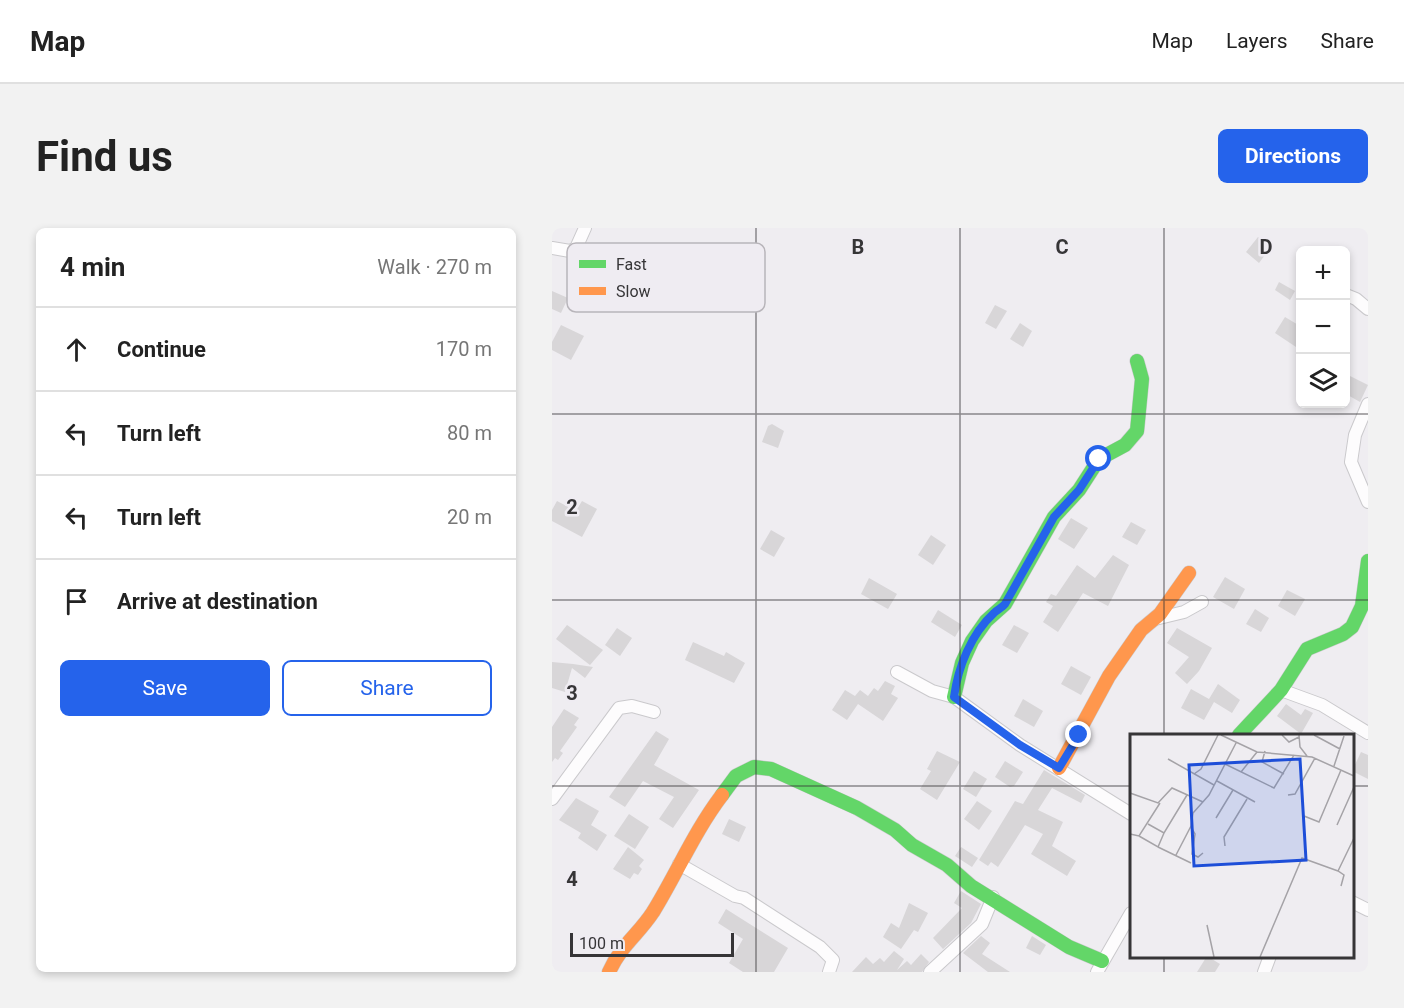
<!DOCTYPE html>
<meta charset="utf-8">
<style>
:root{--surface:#fff;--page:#f2f2f2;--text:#222;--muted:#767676;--line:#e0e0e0;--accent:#2563eb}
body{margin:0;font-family:Roboto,sans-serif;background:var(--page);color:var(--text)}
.controls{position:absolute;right:18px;top:18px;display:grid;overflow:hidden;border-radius:9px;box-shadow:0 3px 9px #0003}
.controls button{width:54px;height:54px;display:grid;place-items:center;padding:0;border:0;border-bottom:2px solid var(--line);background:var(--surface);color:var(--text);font:30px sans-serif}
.scale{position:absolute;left:18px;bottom:15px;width:164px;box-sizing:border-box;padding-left:6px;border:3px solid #363537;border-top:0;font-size:16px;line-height:21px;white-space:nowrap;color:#363537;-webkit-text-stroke:4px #efecf2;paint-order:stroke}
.stop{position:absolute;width:18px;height:18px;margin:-14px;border:4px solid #2563eb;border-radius:50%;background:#fff}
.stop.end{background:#2563eb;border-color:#fff;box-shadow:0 2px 6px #0008}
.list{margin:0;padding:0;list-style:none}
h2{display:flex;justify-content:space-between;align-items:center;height:78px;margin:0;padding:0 24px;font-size:26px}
h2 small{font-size:20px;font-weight:400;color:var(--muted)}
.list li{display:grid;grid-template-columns:39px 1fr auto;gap:18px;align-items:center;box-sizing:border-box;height:84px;padding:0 24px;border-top:2px solid var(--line)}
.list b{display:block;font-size:22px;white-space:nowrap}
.list em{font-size:20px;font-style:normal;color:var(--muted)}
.actions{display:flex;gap:12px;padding:18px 24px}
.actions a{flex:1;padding:14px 0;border:2px solid var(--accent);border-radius:9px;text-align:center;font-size:21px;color:var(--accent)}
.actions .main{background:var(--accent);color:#fff}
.icon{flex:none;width:33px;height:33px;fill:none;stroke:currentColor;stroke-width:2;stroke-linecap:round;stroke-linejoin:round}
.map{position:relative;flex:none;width:816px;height:744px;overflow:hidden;border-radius:9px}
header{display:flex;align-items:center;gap:36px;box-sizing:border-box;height:84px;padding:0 30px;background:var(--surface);border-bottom:2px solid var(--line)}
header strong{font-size:28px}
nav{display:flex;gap:33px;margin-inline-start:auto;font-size:21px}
.intro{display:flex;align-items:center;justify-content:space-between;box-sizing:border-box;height:144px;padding:0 36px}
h1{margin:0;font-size:42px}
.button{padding:15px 27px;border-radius:9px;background:var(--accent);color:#fff;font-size:21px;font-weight:700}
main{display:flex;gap:36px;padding:0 36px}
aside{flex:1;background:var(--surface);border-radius:9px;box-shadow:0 3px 9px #0003}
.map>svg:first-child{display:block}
</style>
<header>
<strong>Map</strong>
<nav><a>Map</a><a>Layers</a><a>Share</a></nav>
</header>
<div class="intro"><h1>Find us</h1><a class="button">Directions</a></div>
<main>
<aside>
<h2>4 min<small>Walk · 270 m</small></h2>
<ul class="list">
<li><svg class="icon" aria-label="ahead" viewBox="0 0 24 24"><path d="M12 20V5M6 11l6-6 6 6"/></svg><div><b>Continue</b></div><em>170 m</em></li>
<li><svg class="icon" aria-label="left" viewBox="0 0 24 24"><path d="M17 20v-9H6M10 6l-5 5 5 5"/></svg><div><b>Turn left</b></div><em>80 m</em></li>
<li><svg class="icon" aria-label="left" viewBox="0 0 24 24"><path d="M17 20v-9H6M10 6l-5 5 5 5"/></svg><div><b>Turn left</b></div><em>20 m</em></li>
<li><svg class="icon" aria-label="arrive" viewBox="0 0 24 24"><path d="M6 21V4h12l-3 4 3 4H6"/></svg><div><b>Arrive at destination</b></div></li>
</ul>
<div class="actions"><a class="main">Save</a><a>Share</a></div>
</aside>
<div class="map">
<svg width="816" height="744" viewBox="0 0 816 744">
<rect width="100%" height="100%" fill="#efedf1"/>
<g fill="#d8d6d8">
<polygon points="706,9 719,19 707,35 694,24"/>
<polygon points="727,54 743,63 738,72 723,62"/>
<polygon points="0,63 16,70 9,85 0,81"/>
<polygon points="443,77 455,83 444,101 433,95"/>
<polygon points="733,89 748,98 748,113 744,119 723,105"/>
<polygon points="468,95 480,103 471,119 458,111"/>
<polygon points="9,97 32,108 19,132 0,122 0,114"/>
<polygon points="798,148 816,157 808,174 794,166 794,157"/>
<polygon points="220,196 232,203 226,220 210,214 216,198"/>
<polygon points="5,273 24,283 30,273 45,281 30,309 0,293 0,282"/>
<polygon points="519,290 536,300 522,321 506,311"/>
<polygon points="579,294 594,302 585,317 570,309"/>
<polygon points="219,302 233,310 222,329 208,321"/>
<polygon points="379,307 394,317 381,337 366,327"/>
<polygon points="561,327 577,337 556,378 531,365 506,404 491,394 501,378 494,374 499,366 504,368 525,337 543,350"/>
<polygon points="673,349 693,361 682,381 661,369"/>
<polygon points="317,350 345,366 336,381 309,366"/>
<polygon points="735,362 753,371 743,388 726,378"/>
<polygon points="703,381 717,390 709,404 694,396"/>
<polygon points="386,382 410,397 403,409 379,394"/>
<polygon points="15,397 51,422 38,437 4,411"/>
<polygon points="462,397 477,405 465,425 450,417"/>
<polygon points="65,400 80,410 68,428 53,417"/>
<polygon points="625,400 660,420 647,443 635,456 623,445 637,429 615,415"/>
<polygon points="141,414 172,428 174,424 193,435 182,455 133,432"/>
<polygon points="0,434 21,436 41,439 33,450 20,440 13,464 0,460"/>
<polygon points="519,438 539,449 529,467 509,456"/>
<polygon points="333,453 343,458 339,466 346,470 331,493 306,476 295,492 280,482 293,462 303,468 308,462 316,468 322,460 326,463"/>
<polygon points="666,456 688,472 680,485 662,474 652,492 629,480 639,461 657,471"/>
<polygon points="471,471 491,483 482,499 462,488"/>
<polygon points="734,476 749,487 753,481 761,485 749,506 725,488"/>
<polygon points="12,481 27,490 22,497 25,499 8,523 11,525 6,532 3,530 0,534 0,499"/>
<polygon points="104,503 117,511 102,537 147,562 121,600 107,591 122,569 91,553 73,579 57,569"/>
<polygon points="385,523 408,534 385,572 368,561 379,543 375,541"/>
<polygon points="809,524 816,527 816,551 800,543"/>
<polygon points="453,533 471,544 462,558 458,559 443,549"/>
<polygon points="492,542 533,567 529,575 500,560 486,582 511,594 500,618 524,633 515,648 479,626 491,606 473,597 446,639 439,634 436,638 427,632 463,573 471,576"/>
<polygon points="422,543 435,551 424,569 411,561"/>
<polygon points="24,570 47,583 39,597 55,607 45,623 26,610 29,605 7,592"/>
<polygon points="425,573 440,583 427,602 412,591"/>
<polygon points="77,586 97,599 83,621 62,608"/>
<polygon points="177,591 194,599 187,614 170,606"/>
<polygon points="76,619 92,632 87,638 90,641 86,647 82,645 78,651 61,641"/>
<polygon points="409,619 426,630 420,639 403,628"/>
<polygon points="409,663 429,676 419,695 391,721 381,710 410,680 402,675"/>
<polygon points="357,675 376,685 366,704 362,702 349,721 331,709 339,695 347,700"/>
<polygon points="174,681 236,720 222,744 191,744 177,735 191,711 166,695"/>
<polygon points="429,708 438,715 430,726 458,744 436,744 411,725"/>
<polygon points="480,708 494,717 488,727 474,720"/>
<polygon points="342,723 352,731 345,742 355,733 359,737 369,726 377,734 370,744 300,744 314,729 321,736 328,730 332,734"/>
<polygon points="655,728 668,736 663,744 645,744"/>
</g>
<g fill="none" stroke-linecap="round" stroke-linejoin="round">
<g stroke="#cac9cc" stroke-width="14">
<g id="street">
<polyline points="0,20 18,23 24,20 33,0"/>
<polyline points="794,67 804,71 816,81"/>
<polyline points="816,176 803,207 799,234 816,274"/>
<polyline points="603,391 632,384 650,374"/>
<polyline points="345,444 380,463 402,469 468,517 579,586"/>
<polyline points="729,462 770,477 816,505"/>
<polyline points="0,571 67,480 80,478 102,484"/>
<polyline points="127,636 183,668 192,670 268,719 281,732 277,744"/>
<polyline points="800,674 816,682"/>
<polyline points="378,744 430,696 441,669"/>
<polyline points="545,744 579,685"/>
<polyline points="712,744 718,728"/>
</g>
</g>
<g stroke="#cac9cc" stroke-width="15">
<g id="fast">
<polyline points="402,469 410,435 420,413 434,393 453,376 502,289 527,262 547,231 573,217 585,203 590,151 585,133"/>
<polyline points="687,507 729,462 755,421 791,406 800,399 810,378 816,333"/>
<polyline points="170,567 184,548 202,539 219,541 305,580 343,602 360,617 395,637 419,658 517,719 550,733"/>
</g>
</g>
<g stroke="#cac9cc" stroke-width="15">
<g id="slow">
<polyline points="507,540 557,448 589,402 608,386 637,345"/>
<path d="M57,744C69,717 86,707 101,684C125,645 142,604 170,567"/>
</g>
</g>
<use href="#street" stroke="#fdfcfd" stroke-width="12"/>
<use href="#fast" stroke="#63d668" stroke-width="14"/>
<use href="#slow" stroke="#ff974d" stroke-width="14"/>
</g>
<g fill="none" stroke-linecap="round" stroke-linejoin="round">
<path stroke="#2563eb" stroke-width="8" d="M527,507L507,540L468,517L402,469C406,439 419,406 442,385C446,381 450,380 453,376L502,289L527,262L547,231"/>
</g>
<path fill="none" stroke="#363537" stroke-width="1.5" stroke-opacity="0.55" d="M204,0V744M408,0V744M612,0V507M0,186H816M0,372H816M0,558H579M800,558H816M612,728V744"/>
<g transform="translate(578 506)">
<rect width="224" height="224" fill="#efedf1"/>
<path fill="none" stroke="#a5a3a7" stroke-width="1.5" d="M91,1L127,18L182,23L224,42M152,1L159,8L169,3M169,1L170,13L177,22M184,1L210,15M135,17L132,28L154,40M38,25L84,51M95,30L144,54L164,21M204,32L214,2M111,38L127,18M64,40L71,35L88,1M87,47L125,68M0,59L28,69L42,54L73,68M158,61L165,60L185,24M174,82L189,88L211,36M86,84L103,56M18,90L34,99L57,61M207,91L224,53M61,93L65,100L62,120L68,123L73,119M0,100L9,102L30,69M9,102L28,113L34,99M95,112L94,103L117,65M28,113L61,129M46,121L61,92L63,79L79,61L106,9M208,137L224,104M77,191L84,223M130,223L172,124L208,137L214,141L211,152"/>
<path fill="#1d4ed8" fill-opacity="0.15" stroke="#1d4ed8" stroke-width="3" d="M170,25L176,126L64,132L59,31Z"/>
<rect width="224" height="224" fill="none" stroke="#363537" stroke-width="3"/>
</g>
<rect x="15" y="15" width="198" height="69" rx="9" fill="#efecf2" stroke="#b8b5ba" stroke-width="1.5"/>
<rect x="27" y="32" width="27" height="8" fill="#63d668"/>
<rect x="27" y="59" width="27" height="8" fill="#ff974d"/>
<g font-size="16" fill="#363537">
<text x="64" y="42">Fast</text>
<text x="64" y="69">Slow</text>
</g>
<g font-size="20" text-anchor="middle" font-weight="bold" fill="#363537" stroke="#efecf2" stroke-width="5" stroke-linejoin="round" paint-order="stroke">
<text x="306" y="26">B</text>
<text x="510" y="26">C</text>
<text x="714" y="26">D</text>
<text x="20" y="286">2</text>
<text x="20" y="472">3</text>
<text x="20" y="658">4</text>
</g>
</svg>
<div class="controls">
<button>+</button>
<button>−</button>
<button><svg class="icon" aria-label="layers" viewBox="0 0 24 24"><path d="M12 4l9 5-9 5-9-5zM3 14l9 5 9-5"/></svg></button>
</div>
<div class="scale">100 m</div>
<div class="stop" style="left:547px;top:231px"></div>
<div class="stop end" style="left:527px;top:507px"></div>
</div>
</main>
